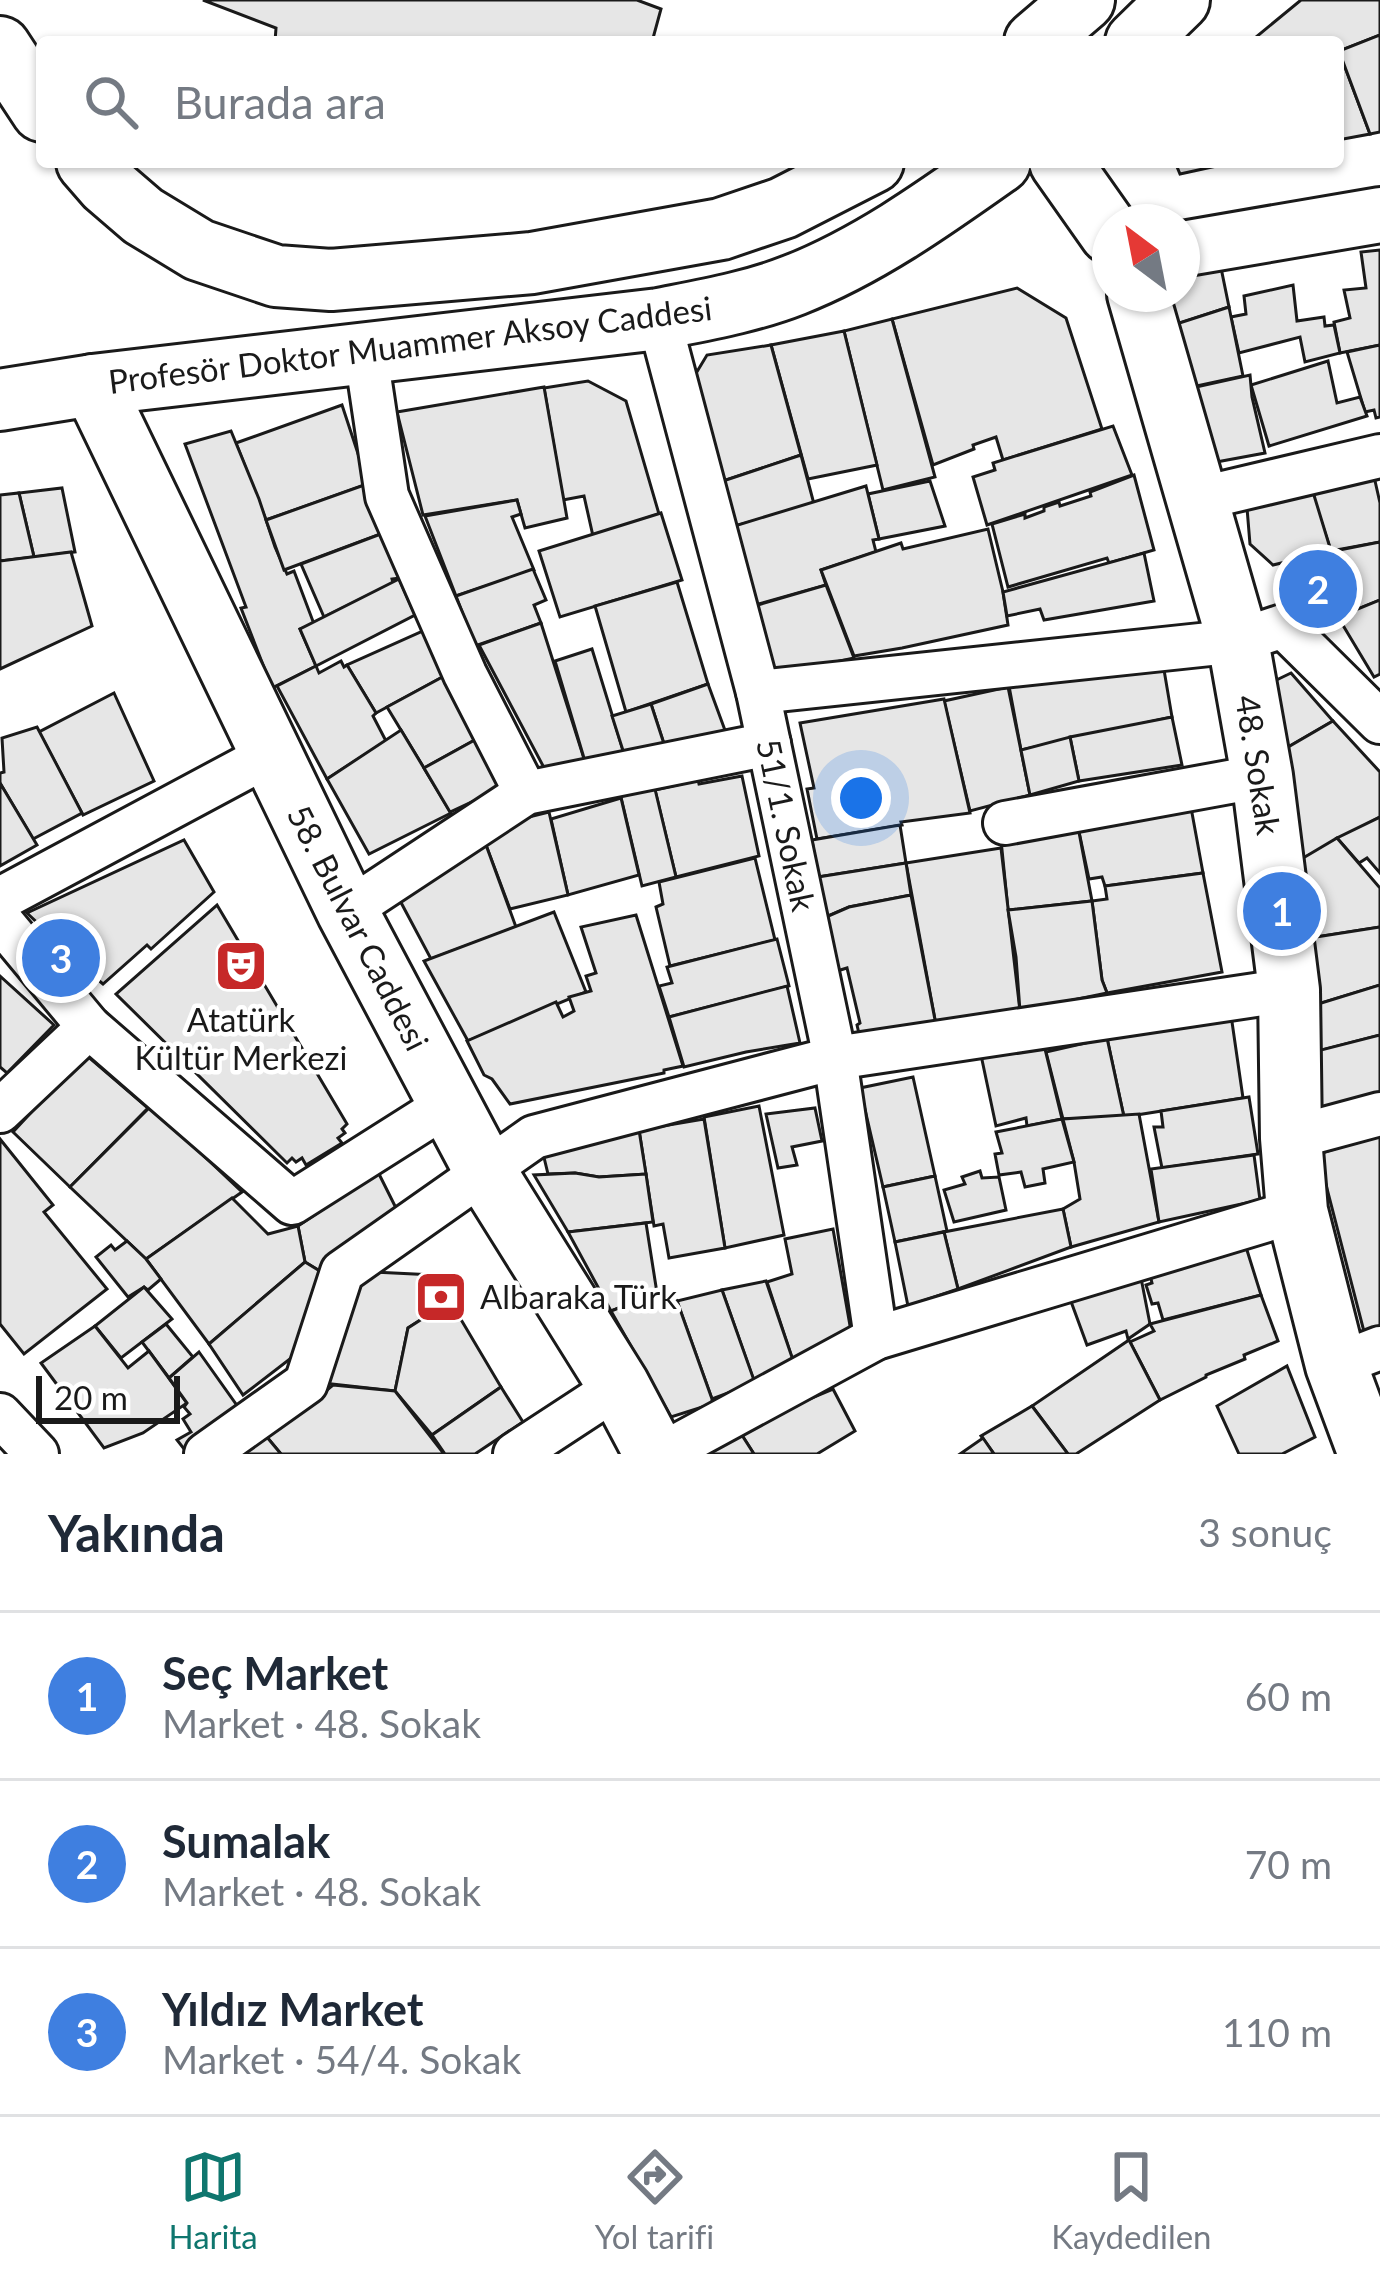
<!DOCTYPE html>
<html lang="tr">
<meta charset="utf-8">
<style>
:root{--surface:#fff;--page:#f2f2f3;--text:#1f2937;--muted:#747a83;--line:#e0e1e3;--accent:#0f766e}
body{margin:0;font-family:Lato,sans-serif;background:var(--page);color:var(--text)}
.compass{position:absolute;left:1092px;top:204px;width:108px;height:108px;border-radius:50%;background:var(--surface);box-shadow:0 3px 9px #0004;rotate:328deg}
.scale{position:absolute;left:36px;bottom:30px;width:144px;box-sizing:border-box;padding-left:12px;border:6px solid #1a1a1a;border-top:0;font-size:33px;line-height:42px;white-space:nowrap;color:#1a1a1a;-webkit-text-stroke:9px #fff;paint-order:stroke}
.you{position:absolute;left:861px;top:798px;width:42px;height:42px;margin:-30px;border:9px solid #fff;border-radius:50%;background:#1a73e8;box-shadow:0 0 0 18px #1a73e833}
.badge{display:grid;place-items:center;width:78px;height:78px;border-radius:50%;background:var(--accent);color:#fff;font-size:39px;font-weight:700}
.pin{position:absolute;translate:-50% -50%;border:6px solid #fff;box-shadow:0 3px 12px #0006}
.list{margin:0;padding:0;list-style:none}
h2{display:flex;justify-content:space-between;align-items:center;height:156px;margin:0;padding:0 48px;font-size:51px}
h2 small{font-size:39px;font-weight:400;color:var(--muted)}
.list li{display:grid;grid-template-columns:78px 1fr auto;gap:36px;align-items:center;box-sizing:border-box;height:168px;padding:0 48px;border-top:3px solid var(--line)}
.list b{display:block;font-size:45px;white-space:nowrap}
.list p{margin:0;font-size:39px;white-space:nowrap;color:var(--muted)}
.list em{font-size:39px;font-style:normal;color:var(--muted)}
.icon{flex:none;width:66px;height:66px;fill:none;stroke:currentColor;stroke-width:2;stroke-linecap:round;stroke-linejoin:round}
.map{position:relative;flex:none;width:1380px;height:1454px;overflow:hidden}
.search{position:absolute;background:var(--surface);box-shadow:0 3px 9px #0004;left:36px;right:36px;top:36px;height:132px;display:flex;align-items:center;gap:30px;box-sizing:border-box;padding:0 42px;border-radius:12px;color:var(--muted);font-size:45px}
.sheet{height:660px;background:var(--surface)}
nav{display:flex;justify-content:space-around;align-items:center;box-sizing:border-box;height:168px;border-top:3px solid var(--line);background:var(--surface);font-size:33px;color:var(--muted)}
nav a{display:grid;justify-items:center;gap:6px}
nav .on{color:var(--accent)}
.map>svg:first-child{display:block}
</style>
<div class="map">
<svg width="1380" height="1454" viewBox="0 0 1380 1454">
<rect width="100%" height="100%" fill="#fff"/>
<g fill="#e6e6e6" stroke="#1a1a1a" stroke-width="3">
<polygon points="203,0 637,0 661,9 652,42 275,42 276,28"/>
<polygon points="1301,0 1380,0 1380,35 1339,51 1370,134 1338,140 1338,42 1250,42"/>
<polygon points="1380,35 1380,132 1370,134 1339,51"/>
<polygon points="1175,162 1235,162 1180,174"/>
<polygon points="1380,250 1380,345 1340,353 1334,322 1350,318 1344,290 1366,288 1361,252"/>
<polygon points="1218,253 1229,307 1168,327 1157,294 1182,294 1182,259"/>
<polygon points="1293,285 1297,321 1324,317 1325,326 1334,325 1340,353 1305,362 1300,337 1239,353 1231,317 1246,314 1244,296"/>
<polygon points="1017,288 1066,318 1102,429 1003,460 996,437 973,445 974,449 933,465 892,319"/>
<polygon points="1229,307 1243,376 1192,387 1170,326"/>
<polygon points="892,319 935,477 883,490 844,331"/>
<polygon points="844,331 877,465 808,479 771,345"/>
<polygon points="771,345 801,455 720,482 692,380 707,355"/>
<polygon points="1380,345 1380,417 1376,418 1374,410 1365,412 1347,352"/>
<polygon points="1328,361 1337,403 1360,397 1367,416 1269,446 1251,385"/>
<polygon points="1250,375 1252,397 1265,453 1211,463 1187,389"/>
<polygon points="588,381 626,401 659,514 593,536 584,496 563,500 544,388"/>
<polygon points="544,387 567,518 525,528 517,500 423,515 397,412"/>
<polygon points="342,405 368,484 266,520 236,443"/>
<polygon points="1113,426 1132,475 987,525 973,477 995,470 993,463"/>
<polygon points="231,431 259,499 275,547 287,574 294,571 314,624 300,629 316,666 272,688 241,608 246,607 185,444"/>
<polygon points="801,455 814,504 728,528 720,482"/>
<polygon points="1373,472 1380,503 1380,542 1331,551 1311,490"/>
<polygon points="1134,475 1154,550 1109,563 1107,558 1008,587 992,524 1025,514 1025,518 1044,511 1044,507 1059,502 1060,506 1091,496 1090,492"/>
<polygon points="930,481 945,526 879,539 868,494"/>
<polygon points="367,484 386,532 284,570 266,520"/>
<polygon points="866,486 879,539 873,540 876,552 821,570 826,585 755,605 728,528"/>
<polygon points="62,488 75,552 34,557 19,493"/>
<polygon points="1313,492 1331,551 1273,565 1250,544 1247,508"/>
<polygon points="19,493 34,557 0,561 0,495"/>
<polygon points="517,500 521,514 512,517 534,570 456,596 425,516"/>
<polygon points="661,513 682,580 560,617 539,551"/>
<polygon points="988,529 1003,592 1008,625 902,648 854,656 821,570 901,543 903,549"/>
<polygon points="386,532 400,578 392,579 393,583 324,617 301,564"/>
<polygon points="1380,542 1380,600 1336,618 1299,558"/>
<polygon points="71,552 92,626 0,669 0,561"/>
<polygon points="1144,553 1154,601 1044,620 1040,609 1007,616 1003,592"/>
<polygon points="533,569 546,600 534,605 541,623 475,646 456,596"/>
<polygon points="399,579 415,615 316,666 300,629"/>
<polygon points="677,582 708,684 626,712 595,606"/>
<polygon points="826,585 854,658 766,677 751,607"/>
<polygon points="1380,600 1380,674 1374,677 1338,617"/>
<polygon points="541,623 587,768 550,779 479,645"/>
<polygon points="423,631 448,674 376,713 347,665"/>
<polygon points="592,649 626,760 587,768 555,661"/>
<polygon points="1162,658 1172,717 1021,750 1009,686"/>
<polygon points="341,661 344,667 347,665 376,713 373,716 386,741 327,779 277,686 316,666 319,673"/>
<polygon points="1291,673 1333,721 1271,757 1258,689"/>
<polygon points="448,674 482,736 424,768 387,707"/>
<polygon points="708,684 726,733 666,750 651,704"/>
<polygon points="1008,687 1030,795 970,811 944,701"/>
<polygon points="114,693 154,781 83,815 39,732"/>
<polygon points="944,699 970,813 901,822 902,825 817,839 807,789 814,788 800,723"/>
<polygon points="651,704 666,750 626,760 612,716"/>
<polygon points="1172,717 1182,765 1079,781 1070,737"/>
<polygon points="1333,721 1380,772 1380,817 1298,861 1271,757"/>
<polygon points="37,727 82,813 33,839 0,783 0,773 4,772 2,738"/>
<polygon points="401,730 451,813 369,854 327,779"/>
<polygon points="482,736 510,784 450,812 424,768"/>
<polygon points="1070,737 1079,781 1030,795 1021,750"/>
<polygon points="742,776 759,856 676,877 655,790 698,780 699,784"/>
<polygon points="0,783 37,845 0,866"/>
<polygon points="654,785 676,877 642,886 620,793"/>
<polygon points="621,798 639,875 568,895 551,819"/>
<polygon points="1190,802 1203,873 1105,886 1102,877 1089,879 1078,827"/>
<polygon points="549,812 568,895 510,909 480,829"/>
<polygon points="1380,817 1380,873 1367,858 1359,863 1337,838"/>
<polygon points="900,825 906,863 818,877 812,840"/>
<polygon points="1078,827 1092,901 1008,910 1001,840"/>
<polygon points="1337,838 1380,888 1380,927 1297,940 1298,861"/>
<polygon points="184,840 214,892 151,949 147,945 103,984 63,951 52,928 45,930 27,913"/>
<polygon points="486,845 516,927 431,959 397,895"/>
<polygon points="1001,848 1020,1011 936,1025 906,863"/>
<polygon points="755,858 775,940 670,966 656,907 663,904 659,882"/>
<polygon points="906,863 911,895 849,907 826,917 818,877"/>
<polygon points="1203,873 1222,972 1107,993 1102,980 1092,901 1107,899 1105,886"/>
<polygon points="911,895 936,1025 860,1038 857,1025 860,1023 847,968 837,971 826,917 849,907"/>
<polygon points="1092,901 1102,980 1107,993 1020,1011 1016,957 1008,910"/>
<polygon points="217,905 347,1124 342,1129 345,1133 338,1138 342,1143 306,1165 302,1158 296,1162 292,1158 287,1163 116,994"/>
<polygon points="554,912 586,992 468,1041 424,961"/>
<polygon points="636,915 683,1066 664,1070 664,1073 510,1104 492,1079 484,1075 467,1041 556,1002 563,1017 574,1011 569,997 591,991 586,976 596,973 581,927"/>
<polygon points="1380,927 1380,985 1305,1008 1297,940"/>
<polygon points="777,939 789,986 669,1017 659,986 672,983 667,967"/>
<polygon points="0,976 54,1025 7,1073 0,1067"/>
<polygon points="1380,985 1380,1035 1311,1053 1305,1008"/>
<polygon points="787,986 800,1043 746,1052 684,1067 669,1017"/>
<polygon points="1231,1015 1243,1098 1124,1117 1107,1038"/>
<polygon points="1380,1035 1380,1103 1321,1122 1309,1053"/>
<polygon points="1107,1038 1124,1117 1063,1119 1046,1052"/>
<polygon points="1044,1045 1062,1119 1027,1126 1026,1118 996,1126 981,1055"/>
<polygon points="85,1054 148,1108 70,1187 13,1132"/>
<polygon points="913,1077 935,1176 883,1187 860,1088"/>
<polygon points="1249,1097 1258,1154 1162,1168 1154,1127 1163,1127 1161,1111"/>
<polygon points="151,1106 242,1192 146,1259 70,1187"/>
<polygon points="759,1106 784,1235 725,1248 704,1117"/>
<polygon points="815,1108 822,1141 792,1147 797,1165 778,1168 766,1114"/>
<polygon points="1139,1114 1159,1222 1071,1247 1063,1209 1080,1199 1074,1162 1063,1119"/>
<polygon points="704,1119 725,1248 669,1258 663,1224 654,1226 639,1130"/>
<polygon points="1062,1119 1074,1162 1043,1169 1045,1183 1025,1187 1021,1172 999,1175 995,1154 1002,1153 996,1132"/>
<polygon points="639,1130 646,1174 599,1177 575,1173 548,1174 541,1145"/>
<polygon points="1380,1135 1380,1341 1368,1347 1318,1154"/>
<polygon points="0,1139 53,1205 44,1212 107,1289 24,1354 0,1324"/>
<polygon points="1254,1155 1260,1200 1159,1222 1151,1169"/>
<polygon points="980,1171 982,1178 999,1177 1006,1210 954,1222 944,1190 965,1184 962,1177"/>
<polygon points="378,1172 402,1220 323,1273 305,1262 298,1226"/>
<polygon points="575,1173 599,1177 646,1174 653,1222 568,1232 534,1175"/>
<polygon points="935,1176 947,1231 895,1242 883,1187"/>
<polygon points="232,1198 268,1234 298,1226 305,1262 209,1344 146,1259"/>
<polygon points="1063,1209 1071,1247 958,1289 944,1232"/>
<polygon points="646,1223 657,1293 611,1311 568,1232"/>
<polygon points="833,1229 852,1337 794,1364 767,1282 792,1274 785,1239"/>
<polygon points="944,1232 958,1289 908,1306 895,1242"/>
<polygon points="127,1241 146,1259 161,1279 148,1290 144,1287 128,1297 96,1257 111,1245 115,1250"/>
<polygon points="1246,1247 1261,1295 1163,1320 1158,1303 1152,1304 1146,1285 1152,1283 1149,1271"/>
<polygon points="305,1262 328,1276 299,1352 243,1395 209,1344"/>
<polygon points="353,1271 434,1275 450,1301 408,1328 395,1391 323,1383"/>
<polygon points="1141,1278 1150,1324 1128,1339 1126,1331 1087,1345 1069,1296"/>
<polygon points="766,1281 796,1369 755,1384 722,1290"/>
<polygon points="144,1287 172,1319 121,1358 95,1326"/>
<polygon points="722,1290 755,1383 712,1399 677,1301"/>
<polygon points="657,1293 669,1306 677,1301 712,1399 712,1404 671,1417 611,1311"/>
<polygon points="1261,1295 1278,1341 1244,1355 1245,1359 1206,1375 1206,1377 1160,1400 1130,1342 1154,1331 1150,1324"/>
<polygon points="450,1301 501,1387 432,1435 395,1391 408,1328"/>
<polygon points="166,1324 193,1357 169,1378 142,1342"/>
<polygon points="95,1326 128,1368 149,1351 187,1403 143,1433 104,1448 41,1363"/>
<polygon points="1129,1340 1160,1400 1076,1454 1068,1454 1032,1406"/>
<polygon points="199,1352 243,1414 188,1454 177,1440 191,1432 183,1419 190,1414 184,1407 187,1403 169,1378"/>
<polygon points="1287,1366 1315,1437 1282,1454 1239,1454 1217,1406"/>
<polygon points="333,1385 395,1391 444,1454 281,1454 261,1430 321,1395"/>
<polygon points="501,1387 523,1422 475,1454 445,1454 432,1435"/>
<polygon points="833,1389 855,1431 817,1454 754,1454 738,1429"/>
<polygon points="1032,1406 1068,1454 994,1454 981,1436"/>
<polygon points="738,1429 754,1454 700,1454"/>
<polygon points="261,1430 281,1454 224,1454"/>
<polygon points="983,1438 994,1454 960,1454"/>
</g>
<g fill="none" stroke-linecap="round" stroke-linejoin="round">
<g stroke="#1a1a1a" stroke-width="48">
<g id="minor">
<polyline points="659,319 758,692 835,1058 876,1338"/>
<polyline points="366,355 387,496 465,674 526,793"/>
<polyline points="1198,499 1380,456"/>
<polyline points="758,692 1238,641 1283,626 1380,722"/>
<polyline points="1005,823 1262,776"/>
<polyline points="0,899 269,755"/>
<polyline points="347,911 526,793 769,744"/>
<polyline points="0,920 89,1027 292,1203 450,1103"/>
<polyline points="0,1111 89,1027"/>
<polyline points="1291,1138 1380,1114"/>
<polyline points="1336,1365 1380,1348"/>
<polyline points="0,1415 37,1454"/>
<polyline points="206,1454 306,1383 342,1272 534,1137 835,1058 1289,990"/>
<polyline points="515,1454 619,1386"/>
<polyline points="662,1454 876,1338 1297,1211"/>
</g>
</g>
<g stroke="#1a1a1a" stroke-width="60">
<polyline id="tertiary" points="1182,249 1380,215"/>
</g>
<g stroke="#1a1a1a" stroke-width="66">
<g id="secondary">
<polyline points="1035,42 1084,0"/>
<polyline points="1136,42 1179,0"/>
<polyline points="0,47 42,111"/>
<polyline points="87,162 107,185 143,216 199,250 276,276 331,280 532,263 721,229 783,208 873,162"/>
<polyline points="1060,162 1110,233"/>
<polyline points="1138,294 1238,641 1262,776 1289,990 1291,1138 1297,1211 1336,1365 1369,1454"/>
<polyline points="93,385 347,911 486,1173 619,1386 655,1454"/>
<path d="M0,400L93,385L659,319C704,310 751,302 794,285C868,256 935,208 1000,162"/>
</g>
</g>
<use href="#minor" stroke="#fff" stroke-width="42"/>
<use href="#tertiary" stroke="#fff" stroke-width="54"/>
<use href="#secondary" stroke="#fff" stroke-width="60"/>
</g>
<defs>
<g id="theatre-square" transform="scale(2.7)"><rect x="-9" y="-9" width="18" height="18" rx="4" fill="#c62828" stroke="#fff"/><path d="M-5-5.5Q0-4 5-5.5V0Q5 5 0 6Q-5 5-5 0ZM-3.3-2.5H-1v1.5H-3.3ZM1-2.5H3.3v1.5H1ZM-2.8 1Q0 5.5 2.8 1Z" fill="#fff"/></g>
<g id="bank-square" transform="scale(2.7)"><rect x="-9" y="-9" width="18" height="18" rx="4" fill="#c62828" stroke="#fff"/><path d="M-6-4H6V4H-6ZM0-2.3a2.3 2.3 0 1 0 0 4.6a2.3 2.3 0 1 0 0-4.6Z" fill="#fff"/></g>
</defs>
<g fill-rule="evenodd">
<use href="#theatre-square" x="241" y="966"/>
<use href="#bank-square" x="441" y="1297"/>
</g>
<g text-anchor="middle" stroke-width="9" stroke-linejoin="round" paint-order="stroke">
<g font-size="33" fill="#1a1a1a" stroke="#fff">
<text transform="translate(410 345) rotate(-7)" y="12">Profesör Doktor Muammer Aksoy Caddesi</text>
<text transform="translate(1258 765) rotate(81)" y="12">48. Sokak</text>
<text transform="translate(786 825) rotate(78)" y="12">51/1. Sokak</text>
<text transform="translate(358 928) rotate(63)" y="12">58. Bulvar Caddesi</text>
</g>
<g font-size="33" fill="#1a1a1a" stroke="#fff">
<text x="241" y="1032">Atatürk<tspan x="241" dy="38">Kültür Merkezi</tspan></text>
<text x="480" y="1309" text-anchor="start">Albaraka Türk</text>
</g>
</g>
</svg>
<svg class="compass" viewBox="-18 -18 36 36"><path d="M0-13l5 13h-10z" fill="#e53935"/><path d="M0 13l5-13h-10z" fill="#747a83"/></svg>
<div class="scale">20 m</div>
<div class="you"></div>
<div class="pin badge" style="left:1282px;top:911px;background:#3f7fe0">1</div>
<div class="pin badge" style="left:1318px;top:589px;background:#3f7fe0">2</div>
<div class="pin badge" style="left:61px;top:958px;background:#3f7fe0">3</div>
<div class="search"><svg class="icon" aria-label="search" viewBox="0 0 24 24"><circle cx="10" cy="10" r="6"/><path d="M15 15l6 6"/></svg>Burada ara</div>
</div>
<section class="sheet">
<h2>Yakında<small>3 sonuç</small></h2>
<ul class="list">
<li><span class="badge" style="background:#3f7fe0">1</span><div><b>Seç Market</b><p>Market · 48. Sokak</p></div><em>60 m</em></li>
<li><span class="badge" style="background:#3f7fe0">2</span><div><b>Sumalak</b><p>Market · 48. Sokak</p></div><em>70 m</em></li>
<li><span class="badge" style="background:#3f7fe0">3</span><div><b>Yıldız Market</b><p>Market · 54/4. Sokak</p></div><em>110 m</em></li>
</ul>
</section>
<nav>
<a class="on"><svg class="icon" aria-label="map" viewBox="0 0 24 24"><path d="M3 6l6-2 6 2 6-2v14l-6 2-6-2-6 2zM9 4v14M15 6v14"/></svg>Harita</a>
<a><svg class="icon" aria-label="directions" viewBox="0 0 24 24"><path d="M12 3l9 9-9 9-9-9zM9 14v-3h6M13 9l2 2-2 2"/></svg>Yol tarifi</a>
<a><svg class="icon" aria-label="saved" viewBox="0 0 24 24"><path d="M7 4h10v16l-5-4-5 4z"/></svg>Kaydedilen</a>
</nav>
